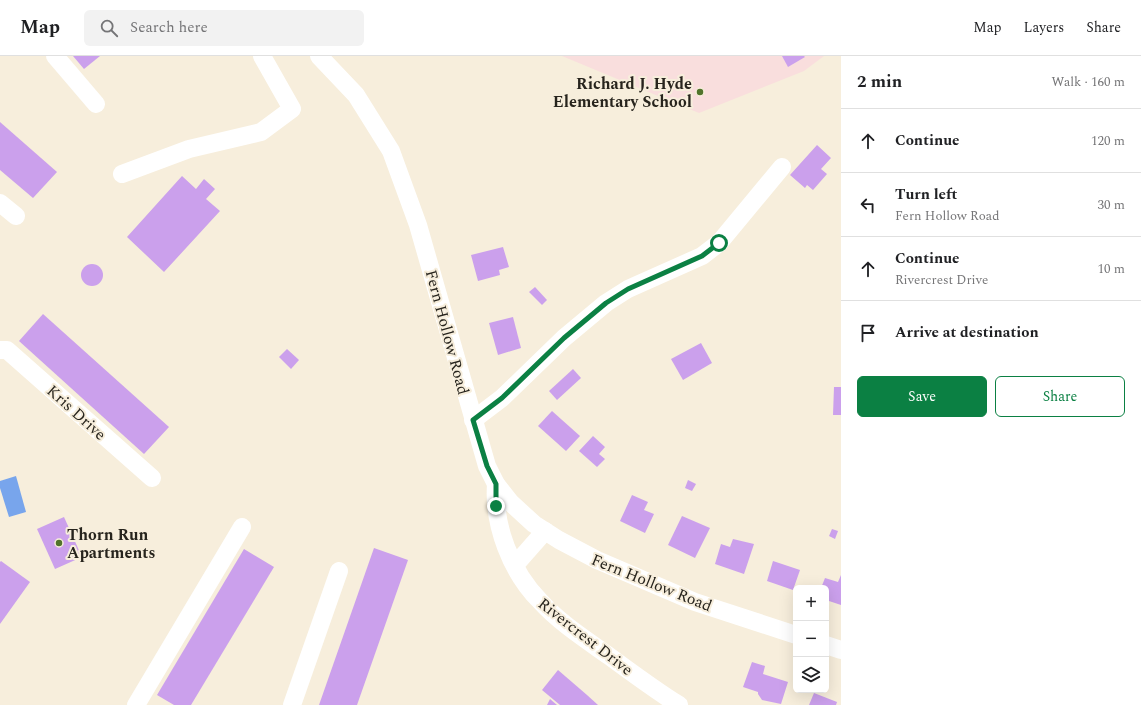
<!DOCTYPE html>
<meta charset="utf-8">
<style>
:root{--surface:#fff;--page:#f2f2f2;--text:#202124;--muted:#757577;--line:#e0e0e0;--accent:#0b8043}
body{margin:0;font-family:Spectral,serif;background:var(--page);color:var(--text)}
.controls{position:absolute;right:12px;bottom:12px;display:grid;overflow:hidden;border-radius:6px;box-shadow:0 4px 16px #0002}
.controls button{width:36px;height:36px;display:grid;place-items:center;padding:0;border:0;border-bottom:1px solid var(--line);background:var(--surface);color:var(--text);font:20px sans-serif}
.stop{position:absolute;width:12px;height:12px;margin:-9px;border:3px solid #0b8043;border-radius:50%;background:#fff}
.stop.end{background:#0b8043;border-color:#fff;box-shadow:0 1px 4px #0008}
.list{margin:0;padding:0;list-style:none}
h2{display:flex;justify-content:space-between;align-items:center;height:52px;margin:0;padding:0 16px;font-size:17px}
h2 small{font-size:13px;font-weight:400;color:var(--muted)}
.list li{display:grid;grid-template-columns:26px 1fr auto;gap:12px;align-items:center;box-sizing:border-box;height:64px;padding:0 16px;border-top:1px solid var(--line)}
.list b{display:block;font-size:15px;white-space:nowrap}
.list p{margin:0;font-size:13px;white-space:nowrap;color:var(--muted)}
.list em{font-size:13px;font-style:normal;color:var(--muted)}
.actions{display:flex;gap:8px;padding:12px 16px}
.actions a{flex:1;padding:9px 0;border:1px solid var(--accent);border-radius:6px;text-align:center;font-size:14px;color:var(--accent)}
.actions .main{background:var(--accent);color:#fff}
.icon{flex:none;width:22px;height:22px;fill:none;stroke:currentColor;stroke-width:2;stroke-linecap:round;stroke-linejoin:round}
.map{position:relative;flex:none;width:841px;height:649px;overflow:hidden}
header{display:flex;align-items:center;gap:24px;box-sizing:border-box;height:56px;padding:0 20px;background:var(--surface);border-bottom:1px solid var(--line)}
header strong{font-size:19px}
nav{display:flex;gap:22px;margin-inline-start:auto;font-size:14px}
.search{width:280px;height:36px;background:var(--page);display:flex;align-items:center;gap:10px;box-sizing:border-box;padding:0 14px;border-radius:6px;color:var(--muted);font-size:15px}
main{display:flex}
aside{flex:1;background:var(--surface)}
.map>svg:first-child{display:block}
</style>
<header>
<strong>Map</strong>
<div class="search"><svg class="icon" aria-label="search" viewBox="0 0 24 24"><circle cx="10" cy="10" r="6"/><path d="M15 15l6 6"/></svg>Search here</div>
<nav><a>Map</a><a>Layers</a><a>Share</a></nav>
</header>
<main>
<div class="map">
<svg width="841" height="649" viewBox="0 0 841 649">
<rect width="100%" height="100%" fill="#f7eedc"/>
<polygon fill="#f9dedd" points="562,0 824,0 804,15 699,57"/>
<polygon fill="#78a5ec" points="16,420 26,456 9,461 0,432 0,425"/>
<g fill="#cba0ec">
<polygon points="73,0 100,0 84,13"/>
<polygon points="782,0 804,0 805,1 788,11"/>
<polygon points="0,66 57,116 33,142 0,114"/>
<polygon points="817,89 831,102 821,113 827,118 813,134 807,129 805,132 790,119"/>
<polygon points="182,120 196,133 204,123 215,133 206,143 220,155 164,216 127,181"/>
<polygon points="503,191 509,211 499,214 500,219 478,225 471,199"/>
<circle cx="92" cy="219" r="11"/>
<polygon points="535,231 547,244 542,249 529,236"/>
<polygon points="43,258 169,371 144,398 19,285"/>
<polygon points="513,261 521,292 498,299 489,267"/>
<polygon points="701,287 712,307 683,324 671,303"/>
<polygon points="287,293 299,304 291,313 279,301"/>
<polygon points="573,313 581,322 557,344 549,335"/>
<polygon points="834,331 841,331 841,359 833,359"/>
<polygon points="552,355 580,380 566,395 538,370"/>
<polygon points="593,380 605,391 599,398 605,403 597,411 579,395"/>
<polygon points="688,424 696,428 692,435 685,432"/>
<polygon points="632,439 648,446 644,454 654,458 645,477 620,465"/>
<polygon points="682,460 710,472 695,502 668,489"/>
<polygon points="64,461 82,501 55,513 37,473"/>
<polygon points="832,473 838,475 835,483 829,480"/>
<polygon points="733,483 754,488 744,518 715,508 721,488 730,491"/>
<polygon points="374,492 408,504 357,649 319,649"/>
<polygon points="244,493 274,511 191,649 174,649 157,639"/>
<polygon points="1,505 30,526 0,568 0,506"/>
<polygon points="773,505 800,514 793,534 767,525"/>
<polygon points="841,519 841,549 826,544 826,532 821,532 825,522 838,526"/>
<polygon points="752,606 765,610 763,618 788,626 781,648 762,644 758,638 758,636 743,631"/>
<polygon points="558,614 587,639 598,649 560,649 542,634"/>
<polygon points="814,637 837,646 836,649 809,649"/>
<polygon points="550,643 557,649 547,649"/>
</g>
<g fill="none" stroke-linecap="round" stroke-linejoin="round">
<g stroke="#fff" stroke-width="18">
<polyline points="55,0 96,48"/>
<polyline points="319,0 356,39 391,95 418,169 487,410 496,428 511,447 534,468 559,484 597,504 695,546 796,579"/>
<polyline points="122,118 189,93 261,76 292,53 262,0"/>
<polyline points="0,147 16,160"/>
<polyline points="0,294 7,294 152,422"/>
<polyline points="473,364 502,342 564,282 606,247 628,233 702,200 719,187 782,111"/>
<path d="M496,428C493,469 511,516 540,545C560,567 585,583 609,600C632,617 655,634 679,649"/>
<polyline points="515,509 545,475"/>
<polyline points="826,589 841,594"/>
<polyline points="136,649 242,471"/>
<polyline points="292,649 339,515"/>
</g>
</g>
<g fill="none" stroke-linecap="round" stroke-linejoin="round">
<polyline stroke="#0b8043" stroke-width="5" points="496,450 496,428 487,410 473,364 502,342 564,282 606,247 628,233 702,200 719,187"/>
</g>
<g fill="#51732b" stroke="#f7eedc" stroke-width="1.5">
<circle cx="700" cy="36" r="4"/>
<circle cx="59" cy="487" r="4"/>
</g>
<g text-anchor="middle" stroke-width="4" stroke-linejoin="round" paint-order="stroke">
<g font-size="16" font-weight="bold" fill="#27241d" stroke="#f7eedc" text-anchor="end">
<text x="692" y="33">Richard J. Hyde<tspan x="692" dy="18">Elementary School</tspan></text>
<text x="67" y="484" text-anchor="start">Thorn Run<tspan x="67" dy="18">Apartments</tspan></text>
</g>
<g font-size="16" fill="#27241d" stroke="#f7eedc">
<text transform="translate(448 276) rotate(75)" y="6">Fern Hollow Road</text>
<text transform="translate(77 356) rotate(42)" y="6">Kris Drive</text>
<text transform="translate(652 526) rotate(22)" y="6">Fern Hollow Road</text>
<text transform="translate(586 580) rotate(38)" y="6">Rivercrest Drive</text>
</g>
</g>
</svg>
<div class="controls">
<button>+</button>
<button>−</button>
<button><svg class="icon" aria-label="layers" viewBox="0 0 24 24"><path d="M12 4l9 5-9 5-9-5zM3 14l9 5 9-5"/></svg></button>
</div>
<div class="stop" style="left:719px;top:187px"></div>
<div class="stop end" style="left:496px;top:450px"></div>
</div>
<aside>
<h2>2 min<small>Walk · 160 m</small></h2>
<ul class="list">
<li><svg class="icon" aria-label="ahead" viewBox="0 0 24 24"><path d="M12 20V5M6 11l6-6 6 6"/></svg><div><b>Continue</b></div><em>120 m</em></li>
<li><svg class="icon" aria-label="left" viewBox="0 0 24 24"><path d="M17 20v-9H6M10 6l-5 5 5 5"/></svg><div><b>Turn left</b><p>Fern Hollow Road</p></div><em>30 m</em></li>
<li><svg class="icon" aria-label="ahead" viewBox="0 0 24 24"><path d="M12 20V5M6 11l6-6 6 6"/></svg><div><b>Continue</b><p>Rivercrest Drive</p></div><em>10 m</em></li>
<li><svg class="icon" aria-label="arrive" viewBox="0 0 24 24"><path d="M6 21V4h12l-3 4 3 4H6"/></svg><div><b>Arrive at destination</b></div></li>
</ul>
<div class="actions"><a class="main">Save</a><a>Share</a></div>
</aside>
</main>
